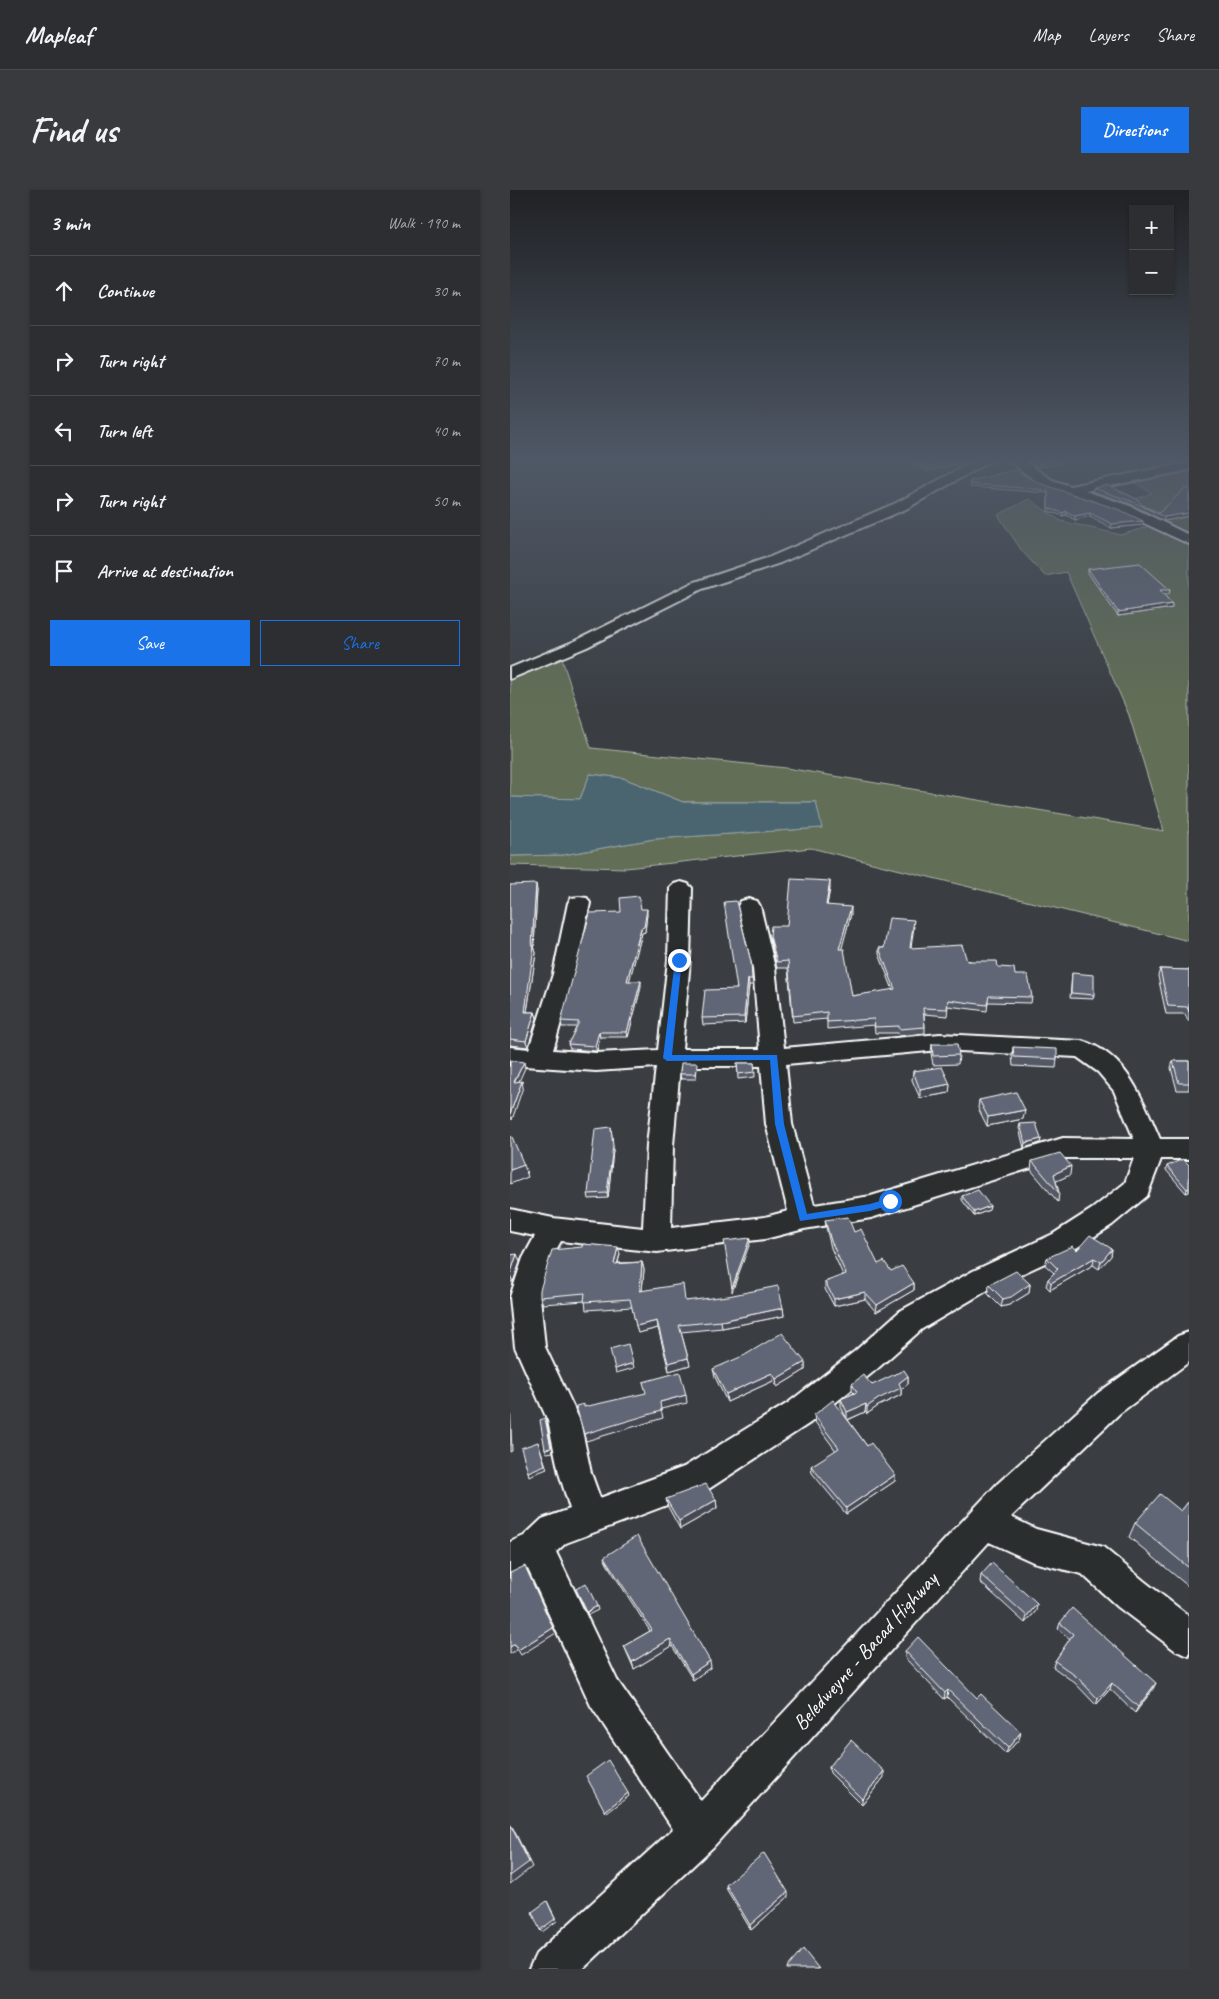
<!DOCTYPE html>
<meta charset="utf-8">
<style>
:root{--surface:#2c2e32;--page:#383a3e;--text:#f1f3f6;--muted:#a6a8ac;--line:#484a4d;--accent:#1a73e8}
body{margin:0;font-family:Caveat,sans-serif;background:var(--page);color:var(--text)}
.controls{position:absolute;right:15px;top:15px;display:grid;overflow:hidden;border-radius:0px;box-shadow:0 1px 4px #0004}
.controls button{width:45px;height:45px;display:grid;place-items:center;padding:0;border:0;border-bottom:1px solid var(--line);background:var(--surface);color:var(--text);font:25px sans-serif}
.stop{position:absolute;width:15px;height:15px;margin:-11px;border:4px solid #1a73e8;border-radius:50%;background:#fff}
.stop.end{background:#1a73e8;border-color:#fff;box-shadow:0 1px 5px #0008}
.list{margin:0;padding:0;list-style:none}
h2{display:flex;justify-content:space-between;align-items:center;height:65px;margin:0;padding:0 20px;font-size:21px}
h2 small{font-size:16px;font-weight:400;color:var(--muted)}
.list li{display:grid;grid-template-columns:32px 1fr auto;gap:15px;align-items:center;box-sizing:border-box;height:70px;padding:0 20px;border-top:1px solid var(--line)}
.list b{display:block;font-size:19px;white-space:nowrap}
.list em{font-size:16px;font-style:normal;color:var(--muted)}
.actions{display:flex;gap:10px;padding:15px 20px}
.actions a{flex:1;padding:11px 0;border:1px solid var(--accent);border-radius:0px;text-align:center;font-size:18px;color:var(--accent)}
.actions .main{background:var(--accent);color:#fff}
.icon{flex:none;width:28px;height:28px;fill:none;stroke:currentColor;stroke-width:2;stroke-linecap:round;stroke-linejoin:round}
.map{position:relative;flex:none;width:679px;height:1779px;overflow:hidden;border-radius:0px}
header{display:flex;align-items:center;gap:30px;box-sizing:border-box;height:70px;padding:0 25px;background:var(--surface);border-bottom:1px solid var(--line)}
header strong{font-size:24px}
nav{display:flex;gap:28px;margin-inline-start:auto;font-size:18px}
.intro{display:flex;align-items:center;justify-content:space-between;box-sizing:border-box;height:120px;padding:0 30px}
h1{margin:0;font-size:35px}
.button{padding:12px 22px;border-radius:0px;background:var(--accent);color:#fff;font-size:18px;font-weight:700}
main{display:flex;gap:30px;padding:0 30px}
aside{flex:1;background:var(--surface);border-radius:0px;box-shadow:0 1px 4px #0004}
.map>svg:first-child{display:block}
</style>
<header>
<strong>Mapleaf</strong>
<nav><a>Map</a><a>Layers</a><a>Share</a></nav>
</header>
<div class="intro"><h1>Find us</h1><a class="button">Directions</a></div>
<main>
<aside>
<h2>3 min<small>Walk · 190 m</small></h2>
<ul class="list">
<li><svg class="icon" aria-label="ahead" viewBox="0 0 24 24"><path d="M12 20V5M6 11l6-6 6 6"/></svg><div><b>Continue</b></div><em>30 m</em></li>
<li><svg class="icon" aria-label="right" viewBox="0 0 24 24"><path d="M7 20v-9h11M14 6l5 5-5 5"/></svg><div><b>Turn right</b></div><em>70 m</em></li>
<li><svg class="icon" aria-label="left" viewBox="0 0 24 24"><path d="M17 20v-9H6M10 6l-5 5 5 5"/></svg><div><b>Turn left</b></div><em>40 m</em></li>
<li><svg class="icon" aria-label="right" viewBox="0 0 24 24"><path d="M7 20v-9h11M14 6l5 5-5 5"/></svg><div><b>Turn right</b></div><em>50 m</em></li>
<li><svg class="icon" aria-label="arrive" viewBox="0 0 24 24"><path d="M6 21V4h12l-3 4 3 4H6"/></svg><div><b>Arrive at destination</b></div></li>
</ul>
<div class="actions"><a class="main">Save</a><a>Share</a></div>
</aside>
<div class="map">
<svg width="679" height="1779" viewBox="0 0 679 1779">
<rect width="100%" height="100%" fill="#3a3e43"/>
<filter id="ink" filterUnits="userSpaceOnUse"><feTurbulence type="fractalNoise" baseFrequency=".02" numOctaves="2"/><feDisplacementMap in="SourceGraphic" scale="10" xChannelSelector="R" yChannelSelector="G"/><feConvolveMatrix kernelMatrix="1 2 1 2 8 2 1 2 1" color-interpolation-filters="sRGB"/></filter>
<g filter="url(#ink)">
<polygon fill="#626e55" stroke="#b0b6aa" points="679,277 679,751 301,658 116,678 0,675 0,666 53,665 144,649 311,638 306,612 173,612 113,588 80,584 70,609 0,607 0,481 49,460 81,558 276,578 654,641 619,525 556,382 535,386 512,361 488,325 519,309 551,331 611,345 652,332 618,312 642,303 620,290"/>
<polygon fill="#4b656f" stroke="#93a3a9" points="80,584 113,588 173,612 306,612 312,638 144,649 53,665 0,666 0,607 70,609"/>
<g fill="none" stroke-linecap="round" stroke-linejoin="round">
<g stroke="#fff" stroke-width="4">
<g id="minor">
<polygon points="466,270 482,270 396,319 270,373 192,399 77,457 0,489 0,478 65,451 182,393 260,367 386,313"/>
<polygon points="498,270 513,270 542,290 560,296 679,272 679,280 575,301 620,316 679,345 679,354 610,322 532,296"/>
<path d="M171,692L178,694L182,698L180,770L172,859H250L243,778L228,716L231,711L239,709L247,711L250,716L265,778L274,858L430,844L572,851C617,864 633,910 650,949H679V969H651L637,1006L602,1035L563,1060L483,1097L412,1139L367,1179L300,1233L197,1300L56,1353L46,1362L107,1490L191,1611L486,1295L588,1203L668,1146L679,1142V1172L610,1223L501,1327L526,1339L593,1357L634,1391L679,1426V1466L666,1461L608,1417L572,1384L523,1372L479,1352L203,1657L73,1779H19L26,1764L163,1639L81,1516L18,1379L0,1387V1352L14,1346L32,1329L60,1319L49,1283L38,1231L5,1157L0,1107L13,1068L25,1046L0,1041V1019L43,1028L133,1038L137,955L146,877L86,881L0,875V857L19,859L43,784L58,713L61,708L69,707L77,708L80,713L65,784L43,860L86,863L148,860L158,770L160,698L164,694ZM430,860L567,867L588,882L604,901L624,949L553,948L361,1006L304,1015L282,934L276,874ZM170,876H251L256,934L278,1021L255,1027L161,1038L163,955ZM553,968H624L615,993L582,1019L543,1044L463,1081L390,1121L345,1161L278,1213L174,1277L90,1308L81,1283L70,1231L35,1157L30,1107L41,1069L51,1051L147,1062L255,1049L294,1039L361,1028Z"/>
</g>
</g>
<use href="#minor" fill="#2a2d2e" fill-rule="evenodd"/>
</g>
<g fill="#535865" stroke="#fff">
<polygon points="398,270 454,270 454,272 417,281"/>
<polygon points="517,270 554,270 550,274 527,277"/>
<polygon points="460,291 532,294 633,335 601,338 580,326 565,330 556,325 553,326 538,321 538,303 460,297"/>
<polygon points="583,298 632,315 649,323 679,299 679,326 654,331 621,314 582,301"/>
<polygon points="578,379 660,400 659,404 653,404 662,418 608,426 578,383"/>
<polygon points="0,695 27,700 24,756 26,763 17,822 25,822 27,828 18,857 0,855"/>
<polygon points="320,698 317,715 341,724 331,759 342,806 383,800 369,764 369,758 374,758 404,736 401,758 488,777 505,785 522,807 521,813 478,812 477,821 438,816 437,826 414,824 415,837 415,843 389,846 388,843 365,843 364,835 317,839 317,829 283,832 278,778 267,778 261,752 260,746 277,736"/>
<polygon points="131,719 137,724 135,742 132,743 119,791 131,797 118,847 90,847 87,861 60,859 58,854 67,837 52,837 51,831 111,722"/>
<polygon points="241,772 243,795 239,795 235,833 193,835 192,828 226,799"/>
<polygon points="650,779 679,780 679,831 678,831 675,824 656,824 648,786"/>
<polygon points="562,783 584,805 583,809 560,808"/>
<polygon points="422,854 449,865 448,874 423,875 421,863"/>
<polygon points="503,857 547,869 546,878 503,876 502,866"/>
<polygon points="663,871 679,871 679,900 667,900 661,878"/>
<polygon points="227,873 244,873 245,887 228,889"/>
<polygon points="187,878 186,889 171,889 170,884"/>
<polygon points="403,881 440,894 439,903 410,908 402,890"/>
<polygon points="469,910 515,920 513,929 477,936 468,918"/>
<polygon points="510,934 531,949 530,953 514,958 509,938"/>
<polygon points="101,937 103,960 98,1008 79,1009 78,1004"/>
<polygon points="522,971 560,985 546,991 549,1003 548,1012 521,980"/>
<polygon points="679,975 679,1002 676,1003 656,980 657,976"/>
<polygon points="452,1006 480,1016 479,1020 464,1026 452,1010"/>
<polygon points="315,1030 344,1042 368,1074 404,1093 404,1100 366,1122 355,1109 324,1116 315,1099 315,1092 333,1085 321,1058 316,1037"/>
<polygon points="602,1059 601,1066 589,1079 583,1075 540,1100 536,1096 538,1089 544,1083 535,1075 537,1068 567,1060"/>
<polygon points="110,1064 108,1073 132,1072 134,1080 132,1101 176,1111 273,1118 274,1126 212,1138 171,1142 180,1175 159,1181 148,1138 128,1143 122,1117 76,1120 75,1111 33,1114 30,1107"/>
<polygon points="0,1065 10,1072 3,1092 0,1092"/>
<polygon points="520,1094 519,1103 499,1115 491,1117 478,1104 479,1095"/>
<polygon points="295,1172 295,1180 267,1197 263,1191 217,1212 205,1187 203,1179"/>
<polygon points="398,1186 398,1194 391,1199 391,1205 368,1216 357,1224 355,1222 338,1230 357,1256 385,1285 385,1291 336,1324 302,1283 301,1276 326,1261 305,1232 304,1225 337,1229 331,1217 331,1209 344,1203 342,1201 342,1194 362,1195"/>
<polygon points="156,1309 206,1310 207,1318 170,1339 158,1317"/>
<polygon points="679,1311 679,1397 619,1347 625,1333 671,1321"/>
<polygon points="94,1367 201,1477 183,1490 162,1456 124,1479 114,1456 140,1441 97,1374"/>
<polygon points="471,1385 526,1421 515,1433 470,1392"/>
<polygon points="550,1433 643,1499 625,1523 600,1499 586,1515 565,1493 543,1477 545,1471 560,1449 548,1439"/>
<polygon points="395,1461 467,1508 511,1542 509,1549 496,1564 437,1507 434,1509 395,1468"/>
<polygon points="319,1577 374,1587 352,1615 320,1583"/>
<polygon points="216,1695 278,1707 241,1740 217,1700"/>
</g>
<g fill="#444752" stroke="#fff">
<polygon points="447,270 454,270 454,272 417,281 417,278"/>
<polygon points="550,270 554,270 550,274 527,277 527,274"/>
<polygon points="556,321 556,325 553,326 553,323"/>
<polygon points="580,323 580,326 565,330 565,326"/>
<polygon points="679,323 679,326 654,331 654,327"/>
<polygon points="633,331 633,335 601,338 602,334"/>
<polygon points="662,414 662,418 608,426 608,422"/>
<polygon points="320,691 320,698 316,721 316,715"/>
<polygon points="26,694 27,700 24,756 26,763 16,828 15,822 22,756"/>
<polygon points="341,717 341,724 330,765 329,759"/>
<polygon points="137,719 137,724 135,742 132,743 118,796 117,791"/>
<polygon points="238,789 239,795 235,833 234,827"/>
<polygon points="131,791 131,797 118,847 117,842"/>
<polygon points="25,822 27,828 18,857 16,851"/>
<polygon points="89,842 90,847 87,861 85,856"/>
<polygon points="14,872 15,878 6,898 4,892"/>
<polygon points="12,891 13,897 2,930 0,924"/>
<polygon points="440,894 439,903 410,908 410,900"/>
<polygon points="515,920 513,929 477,936 478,927"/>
<polygon points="101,937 103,960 98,1008 97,1003"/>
<polygon points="531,949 530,953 514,958 515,953"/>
<polygon points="14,975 18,987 0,994 0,980"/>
<polygon points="561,976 560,985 542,993 544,984"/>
<polygon points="679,998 679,1002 676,1003 677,999"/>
<polygon points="480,1016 479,1020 464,1026 464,1022"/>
<polygon points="240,1048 240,1053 222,1102 222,1098"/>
<polygon points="108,1057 110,1064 105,1081 104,1074"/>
<polygon points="602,1059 601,1066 589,1079 591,1072"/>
<polygon points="7,1064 10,1072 3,1092 0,1085"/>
<polygon points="584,1068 583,1075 540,1100 541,1093"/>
<polygon points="132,1072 134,1080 131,1109 130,1101"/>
<polygon points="404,1093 404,1100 366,1122 367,1115"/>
<polygon points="520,1094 519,1103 499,1115 491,1117 493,1109"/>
<polygon points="355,1102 355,1109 324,1116 324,1109"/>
<polygon points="273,1118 274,1126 212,1138 211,1131"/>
<polygon points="147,1131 148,1138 128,1143 126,1136"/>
<polygon points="178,1168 180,1175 159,1181 158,1173"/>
<polygon points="295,1172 295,1180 267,1197 266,1189"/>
<polygon points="123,1173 124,1178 106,1183 105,1179"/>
<polygon points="262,1183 263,1191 217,1212 216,1204"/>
<polygon points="398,1186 398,1194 391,1199 391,1205 368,1216 357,1224 357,1217"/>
<polygon points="176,1205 177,1213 151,1219 153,1228 76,1251 74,1244 150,1212"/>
<polygon points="0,1213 2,1261 0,1262"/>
<polygon points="356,1214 355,1222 337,1230 337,1222"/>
<polygon points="35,1228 43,1262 37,1263 35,1259"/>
<polygon points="28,1252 37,1279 19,1286 18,1282"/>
<polygon points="385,1285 385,1291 336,1324 336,1318"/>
<polygon points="206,1310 207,1318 170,1339 169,1331"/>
<polygon points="527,1414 526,1421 515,1433 517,1426"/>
<polygon points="87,1416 88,1420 78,1425 77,1422"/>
<polygon points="43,1438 46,1443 11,1465 8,1460"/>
<polygon points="160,1449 162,1456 124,1479 122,1472"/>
<polygon points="5,1454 8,1459 0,1464 0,1457"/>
<polygon points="200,1471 201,1477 183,1490 181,1484"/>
<polygon points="602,1493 600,1499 586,1515 588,1509"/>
<polygon points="646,1493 643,1499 625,1523 628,1517"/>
<polygon points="438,1500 437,1507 434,1509 435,1503"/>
<polygon points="511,1542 509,1549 496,1564 498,1558"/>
<polygon points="374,1581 374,1587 352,1615 352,1609"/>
<polygon points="118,1603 119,1606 97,1623 95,1621"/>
<polygon points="0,1634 3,1638 22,1677 0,1694"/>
<polygon points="278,1702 278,1707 241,1740 240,1735"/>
<polygon points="37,1711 47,1731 32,1742 30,1740"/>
</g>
<g fill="#616675" stroke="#fff">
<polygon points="404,270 447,270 417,278"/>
<polygon points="522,270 550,270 527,274"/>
<polygon points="504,280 532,294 610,320 633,331 602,334 580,323 565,326 556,321 553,323 538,318 538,300 460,294 460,291"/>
<polygon points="597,295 627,309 632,315 649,323 675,298 679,299 679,323 654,327 621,311 583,298"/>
<polygon points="630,373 660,400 650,400 662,414 608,422 578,379"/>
<polygon points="281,689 320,691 316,715 341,717 329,759 334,759 342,806 385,799 369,758 374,758 379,728 404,730 400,758 452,755 457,771 487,771 488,777 504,778 505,785 518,785 522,807 479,806 477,815 438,810 437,819 413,818 415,837 389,839 389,836 365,837 364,829 317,832 317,822 283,826 278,771 267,772 260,746 261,736 277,736"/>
<polygon points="26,694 22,756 24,756 15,822 25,822 16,851 0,849 0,695"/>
<polygon points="129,706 131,719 137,719 134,737 131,738 117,791 131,791 117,842 89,842 85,856 58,854 69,832 51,831 80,723 111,722 110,708"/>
<polygon points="226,711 241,772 242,789 238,789 234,827 192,828 195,800 227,799 214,712"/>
<polygon points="650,779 679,780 679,822 677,817 658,816"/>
<polygon points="562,783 584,785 584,805 561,803"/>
<polygon points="422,854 447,854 449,865 423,866"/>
<polygon points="503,857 547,859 547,869 504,867"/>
<polygon points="0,870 14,872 4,892 12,891 0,924"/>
<polygon points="663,871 679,871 679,893 669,893"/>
<polygon points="171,873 187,873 186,884 170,884"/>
<polygon points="227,873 244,873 245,882 228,884"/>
<polygon points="432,877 440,894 410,900 403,881"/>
<polygon points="506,902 515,920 478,927 469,910"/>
<polygon points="526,933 531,949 515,953 510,934"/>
<polygon points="101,937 103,956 97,1003 78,1004 85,939"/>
<polygon points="0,946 2,947 14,975 0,980"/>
<polygon points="550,963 561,976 544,984 549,1003 522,971"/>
<polygon points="673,969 679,975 679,998 677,999 657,976"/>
<polygon points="468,1000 480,1016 464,1022 452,1006"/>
<polygon points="338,1027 344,1042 351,1039 368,1074 374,1071 381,1081 392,1076 404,1093 367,1115 355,1102 324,1109 315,1092 336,1084 321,1051 315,1030"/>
<polygon points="580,1045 602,1059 591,1072 584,1068 541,1093 538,1089 548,1079 537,1068 563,1056 567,1060"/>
<polygon points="240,1048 222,1098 214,1051"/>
<polygon points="73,1054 108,1057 104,1074 132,1072 130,1101 173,1094 175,1111 218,1106 268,1096 273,1118 211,1131 169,1135 178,1168 158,1173 147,1131 126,1136 120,1109 74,1112 75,1103 30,1107 30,1100 42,1060 72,1057"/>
<polygon points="7,1064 0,1085 0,1065"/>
<polygon points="506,1081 520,1094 501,1107 493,1109 479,1095"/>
<polygon points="272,1143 295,1172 266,1189 262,1183 216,1204 203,1179 235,1165"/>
<polygon points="118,1154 123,1173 105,1179 100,1159"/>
<polygon points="394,1180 398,1186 389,1193 391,1198 368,1209 357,1217 356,1214 337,1222 331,1209 347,1202 342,1194 353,1185 362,1195"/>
<polygon points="170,1182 176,1205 150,1212 151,1221 74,1244 66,1216 74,1214 74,1217 136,1203 133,1192"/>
<polygon points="323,1210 357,1256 361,1253 385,1285 336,1318 301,1276 329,1258 304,1225"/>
<polygon points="35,1228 41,1258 35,1259 30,1230"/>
<polygon points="28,1252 35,1275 18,1282 11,1258"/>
<polygon points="196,1294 206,1310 169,1331 156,1309"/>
<polygon points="650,1304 671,1321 679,1311 679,1378 625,1333"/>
<polygon points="127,1346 200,1471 181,1484 160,1449 122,1472 114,1456 142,1440 94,1367"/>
<polygon points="482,1373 527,1414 517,1426 471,1385"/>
<polygon points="15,1376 43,1438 8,1460 5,1454 0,1457 0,1383"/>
<polygon points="76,1393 87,1416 77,1422 66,1399"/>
<polygon points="562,1418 646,1493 628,1517 602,1493 588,1509 567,1487 545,1471 563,1444 550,1433"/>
<polygon points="408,1447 467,1508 471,1504 511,1542 498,1558 438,1500 435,1503 395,1461"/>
<polygon points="341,1550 374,1581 352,1609 319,1577"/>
<polygon points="98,1570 118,1603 95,1621 76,1586"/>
<polygon points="0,1634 19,1672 0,1686"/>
<polygon points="254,1663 278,1702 240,1735 216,1695"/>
<polygon points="37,1711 45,1729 30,1740 22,1722"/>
<polygon points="293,1759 309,1779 277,1779 277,1778"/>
</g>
</g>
<linearGradient id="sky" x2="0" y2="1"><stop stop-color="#202225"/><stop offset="0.52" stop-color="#4f5866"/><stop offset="1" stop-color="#4f5866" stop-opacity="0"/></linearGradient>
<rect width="679" height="519" fill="url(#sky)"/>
<polygon fill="#1a73e8" points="169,768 172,770 162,865 267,865 274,934 297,1024 360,1014 380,1008 384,1011 383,1014 360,1021 290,1031 265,934 260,870 157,871 153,868 165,770"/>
<g text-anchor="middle" stroke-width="4" stroke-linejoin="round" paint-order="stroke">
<g font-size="21" fill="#fff" stroke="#2a2d2e">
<text transform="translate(355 1461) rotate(-48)" y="7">Beledweyne - Bacad Highway</text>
</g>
</g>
</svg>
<div class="controls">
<button>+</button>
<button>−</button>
</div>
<div class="stop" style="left:380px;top:1011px"></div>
<div class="stop end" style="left:169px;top:770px"></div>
</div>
</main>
